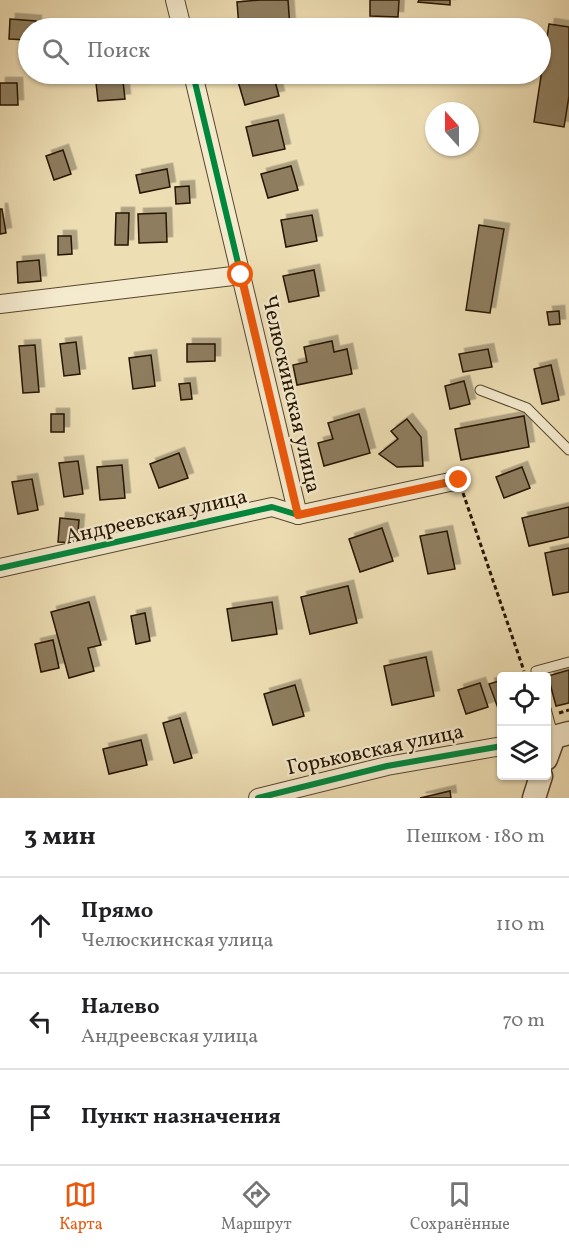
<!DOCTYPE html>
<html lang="ru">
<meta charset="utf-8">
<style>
:root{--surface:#fff;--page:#f6f6f6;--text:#202124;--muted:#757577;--line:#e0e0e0;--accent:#ea580c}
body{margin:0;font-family:Vollkorn,serif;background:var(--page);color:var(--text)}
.controls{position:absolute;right:18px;bottom:18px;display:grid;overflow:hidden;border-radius:6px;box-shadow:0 2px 4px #0004}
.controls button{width:54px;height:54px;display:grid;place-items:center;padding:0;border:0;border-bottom:2px solid var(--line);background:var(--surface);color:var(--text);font:30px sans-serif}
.compass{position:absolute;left:425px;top:102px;width:54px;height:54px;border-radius:50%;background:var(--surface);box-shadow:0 2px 4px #0004;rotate:339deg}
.stop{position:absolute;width:18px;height:18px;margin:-14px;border:4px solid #ea580c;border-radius:50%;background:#fff}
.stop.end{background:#ea580c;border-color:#fff;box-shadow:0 2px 6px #0008}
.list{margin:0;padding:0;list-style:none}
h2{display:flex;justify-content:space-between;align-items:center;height:78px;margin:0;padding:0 24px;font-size:26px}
h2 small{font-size:20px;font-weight:400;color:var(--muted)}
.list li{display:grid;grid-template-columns:39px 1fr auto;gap:18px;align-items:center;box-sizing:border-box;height:96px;padding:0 24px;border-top:2px solid var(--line)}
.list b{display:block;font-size:22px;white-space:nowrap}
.list p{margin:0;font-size:20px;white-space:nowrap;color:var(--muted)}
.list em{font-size:20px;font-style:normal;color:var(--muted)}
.icon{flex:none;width:33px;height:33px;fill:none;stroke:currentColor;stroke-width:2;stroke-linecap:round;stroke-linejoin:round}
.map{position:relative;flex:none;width:569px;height:798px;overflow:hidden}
.search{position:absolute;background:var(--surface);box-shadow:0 2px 4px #0004;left:18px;right:18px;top:18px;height:66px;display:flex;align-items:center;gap:15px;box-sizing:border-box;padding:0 21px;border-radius:33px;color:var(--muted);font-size:22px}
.sheet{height:366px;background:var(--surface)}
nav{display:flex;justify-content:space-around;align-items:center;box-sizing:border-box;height:84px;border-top:2px solid var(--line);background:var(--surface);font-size:16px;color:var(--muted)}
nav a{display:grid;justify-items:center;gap:3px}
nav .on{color:var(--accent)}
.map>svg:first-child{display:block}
</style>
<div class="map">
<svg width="569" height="798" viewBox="0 0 569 798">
<defs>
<filter id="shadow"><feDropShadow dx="5.5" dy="-5.5" stdDeviation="0" flood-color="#0004"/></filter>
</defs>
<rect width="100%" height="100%" fill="#eedeb4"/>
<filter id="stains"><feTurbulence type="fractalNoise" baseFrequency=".00333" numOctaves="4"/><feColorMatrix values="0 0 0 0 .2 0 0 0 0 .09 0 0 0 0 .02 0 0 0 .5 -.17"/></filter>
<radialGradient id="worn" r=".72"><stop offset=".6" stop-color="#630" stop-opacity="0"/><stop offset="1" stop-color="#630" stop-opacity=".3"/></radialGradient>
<g fill="#8e7d5e" stroke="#251400" stroke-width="1.5" filter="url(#shadow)">
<polygon points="260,0 288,0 290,28 239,28 237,2"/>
<polygon points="370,0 399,0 398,17 370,16"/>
<polygon points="419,0 450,0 450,5 418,2"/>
<polygon points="10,19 36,21 35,28 28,28 28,40 9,39"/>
<polygon points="549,24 569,27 569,96 564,127 534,122"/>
<polygon points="253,74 273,74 279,96 245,105 237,78"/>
<polygon points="123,81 125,99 98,101 96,83"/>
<polygon points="0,83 17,83 18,105 0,105"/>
<polygon points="278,120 285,149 253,156 246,127"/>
<polygon points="63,150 71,174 54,180 46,156"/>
<polygon points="291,166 298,190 268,198 261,174"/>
<polygon points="167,169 170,187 140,193 136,175"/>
<polygon points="189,186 190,203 176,204 175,187"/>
<polygon points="0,209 2,209 6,233 0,234"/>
<polygon points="116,213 129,213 128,245 115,245"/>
<polygon points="166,213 167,242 139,243 138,214"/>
<polygon points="312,215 317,241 286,247 281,220"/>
<polygon points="479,225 504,229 490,313 466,310"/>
<polygon points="58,236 71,236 72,254 58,255"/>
<polygon points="39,260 41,281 18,283 17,262"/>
<polygon points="314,270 319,296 289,302 283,276"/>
<polygon points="559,311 560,324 549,325 547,312"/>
<polygon points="332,341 334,352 347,349 352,374 297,385 293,365 307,362 304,347"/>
<polygon points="76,342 80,374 64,376 60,344"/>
<polygon points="187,344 215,344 215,361 187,362"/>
<polygon points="35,345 39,392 23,393 19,346"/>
<polygon points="488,349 492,367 463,372 459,354"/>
<polygon points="151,355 155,386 133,389 129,358"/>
<polygon points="551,365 559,400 542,404 534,369"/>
<polygon points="464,381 470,404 450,409 445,386"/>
<polygon points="190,383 192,399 181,400 179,384"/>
<rect x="51" y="414" width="13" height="18"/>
<polygon points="359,414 370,453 324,466 318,443 333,439 328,423"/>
<polygon points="524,416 529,447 461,460 455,429"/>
<polygon points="407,419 421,437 423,466 397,467 379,454 398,439 391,431"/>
<polygon points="179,453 188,478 159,488 150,464"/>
<polygon points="78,461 83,494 64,497 59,463"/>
<polygon points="122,465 125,498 100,500 97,467"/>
<polygon points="522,467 530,488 504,498 496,477"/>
<polygon points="32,479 38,510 18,514 12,482"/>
<polygon points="569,507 569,537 529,546 522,518"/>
<polygon points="60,518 79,520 77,543 58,542"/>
<polygon points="382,528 393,561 360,572 349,539"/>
<polygon points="447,531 455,569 428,574 420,536"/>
<polygon points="569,548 569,592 553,595 545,553"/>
<polygon points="348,586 357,623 310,634 301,597"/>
<polygon points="89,602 101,645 88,648 94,671 69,678 51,612"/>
<polygon points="272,602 277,634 232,641 227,609"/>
<polygon points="145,613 150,641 136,644 131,616"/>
<polygon points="53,640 59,668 41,672 35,644"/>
<polygon points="426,657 434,696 392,705 384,666"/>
<polygon points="569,670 569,703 556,706 548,676"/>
<polygon points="502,680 502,707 498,708 489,684"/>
<polygon points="480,683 488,707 466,714 458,690"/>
<polygon points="295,685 304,716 273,725 264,694"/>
<polygon points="180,718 192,758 174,763 163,723"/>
<polygon points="141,740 147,765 109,774 103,749"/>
<polygon points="450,791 451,798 420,798"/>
</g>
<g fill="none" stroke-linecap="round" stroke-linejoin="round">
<g stroke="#57462d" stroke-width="11">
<g id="service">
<polyline points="480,390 527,408 569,450"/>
<polyline points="537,676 536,671 569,662"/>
<polyline points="546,709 553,735"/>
</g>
</g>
<g stroke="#57462d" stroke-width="20">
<g id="minor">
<polyline points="175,0 182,28"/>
<polyline points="193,74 298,515"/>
<polyline points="0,304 241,275"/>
<polyline points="0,568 272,507 298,515 459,480"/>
<polyline points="258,798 387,766 502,746"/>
</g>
</g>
<g stroke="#57462d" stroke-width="25">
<g id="tertiary">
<polyline points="546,759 554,737 569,733"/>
<polyline points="534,798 541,776"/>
</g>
</g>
<g stroke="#251400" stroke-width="3" stroke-dasharray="4.5 3" stroke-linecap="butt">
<polyline points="463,493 524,671"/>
<polyline points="559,713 569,710"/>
</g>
<use href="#service" stroke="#f4eace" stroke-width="9"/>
<use href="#minor" stroke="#f4eace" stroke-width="18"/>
<use href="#tertiary" stroke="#f4eace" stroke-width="22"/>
<g stroke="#f4eace" stroke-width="10">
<g id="cycleway">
<polyline points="193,74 298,515"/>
<polyline points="0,568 272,507 298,515 459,480"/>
<polyline points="258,798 387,766 502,746"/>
</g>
</g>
<use href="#cycleway" stroke="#00873e" stroke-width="6"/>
</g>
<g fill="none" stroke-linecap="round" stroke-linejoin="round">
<polyline stroke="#ea580c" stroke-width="8" points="241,275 298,515 459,480"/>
</g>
<g text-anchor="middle" stroke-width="4.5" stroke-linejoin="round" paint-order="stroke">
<g font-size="21" fill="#251400" stroke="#f4eace">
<text transform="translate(292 394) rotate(77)" y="7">Челюскинская улица</text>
<text transform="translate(156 516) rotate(-13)" y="7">Андреевская улица</text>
<text transform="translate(375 749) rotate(-12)" y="7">Горьковская улица</text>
</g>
</g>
<rect width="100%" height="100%" filter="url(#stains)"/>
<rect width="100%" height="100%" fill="url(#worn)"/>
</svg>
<div class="controls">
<button><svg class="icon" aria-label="locate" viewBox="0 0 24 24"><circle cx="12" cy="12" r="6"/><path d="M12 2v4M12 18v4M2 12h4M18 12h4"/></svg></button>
<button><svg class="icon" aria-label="layers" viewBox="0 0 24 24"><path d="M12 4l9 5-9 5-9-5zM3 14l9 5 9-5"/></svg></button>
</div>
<svg class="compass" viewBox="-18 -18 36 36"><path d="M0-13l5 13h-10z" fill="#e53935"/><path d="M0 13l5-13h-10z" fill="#757577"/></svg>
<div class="stop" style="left:241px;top:275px"></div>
<div class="stop end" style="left:459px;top:480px"></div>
<div class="search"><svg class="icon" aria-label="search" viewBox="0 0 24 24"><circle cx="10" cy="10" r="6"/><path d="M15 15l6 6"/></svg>Поиск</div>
</div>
<section class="sheet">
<h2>3 мин<small>Пешком · 180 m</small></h2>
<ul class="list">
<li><svg class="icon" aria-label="ahead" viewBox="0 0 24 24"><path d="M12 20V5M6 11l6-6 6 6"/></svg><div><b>Прямо</b><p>Челюскинская улица</p></div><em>110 m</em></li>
<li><svg class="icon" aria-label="left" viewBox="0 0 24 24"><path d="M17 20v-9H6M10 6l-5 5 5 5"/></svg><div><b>Налево</b><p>Андреевская улица</p></div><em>70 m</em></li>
<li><svg class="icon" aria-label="arrive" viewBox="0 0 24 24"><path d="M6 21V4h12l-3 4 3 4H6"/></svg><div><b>Пункт назначения</b></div></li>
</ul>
</section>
<nav>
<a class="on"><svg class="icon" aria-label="map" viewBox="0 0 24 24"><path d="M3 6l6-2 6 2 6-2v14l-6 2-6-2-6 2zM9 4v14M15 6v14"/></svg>Карта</a>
<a><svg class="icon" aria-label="directions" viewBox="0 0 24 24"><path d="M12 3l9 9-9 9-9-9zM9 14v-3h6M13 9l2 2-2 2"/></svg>Маршрут</a>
<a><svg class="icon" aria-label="saved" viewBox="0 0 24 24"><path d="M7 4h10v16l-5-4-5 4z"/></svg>Сохранённые</a>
</nav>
